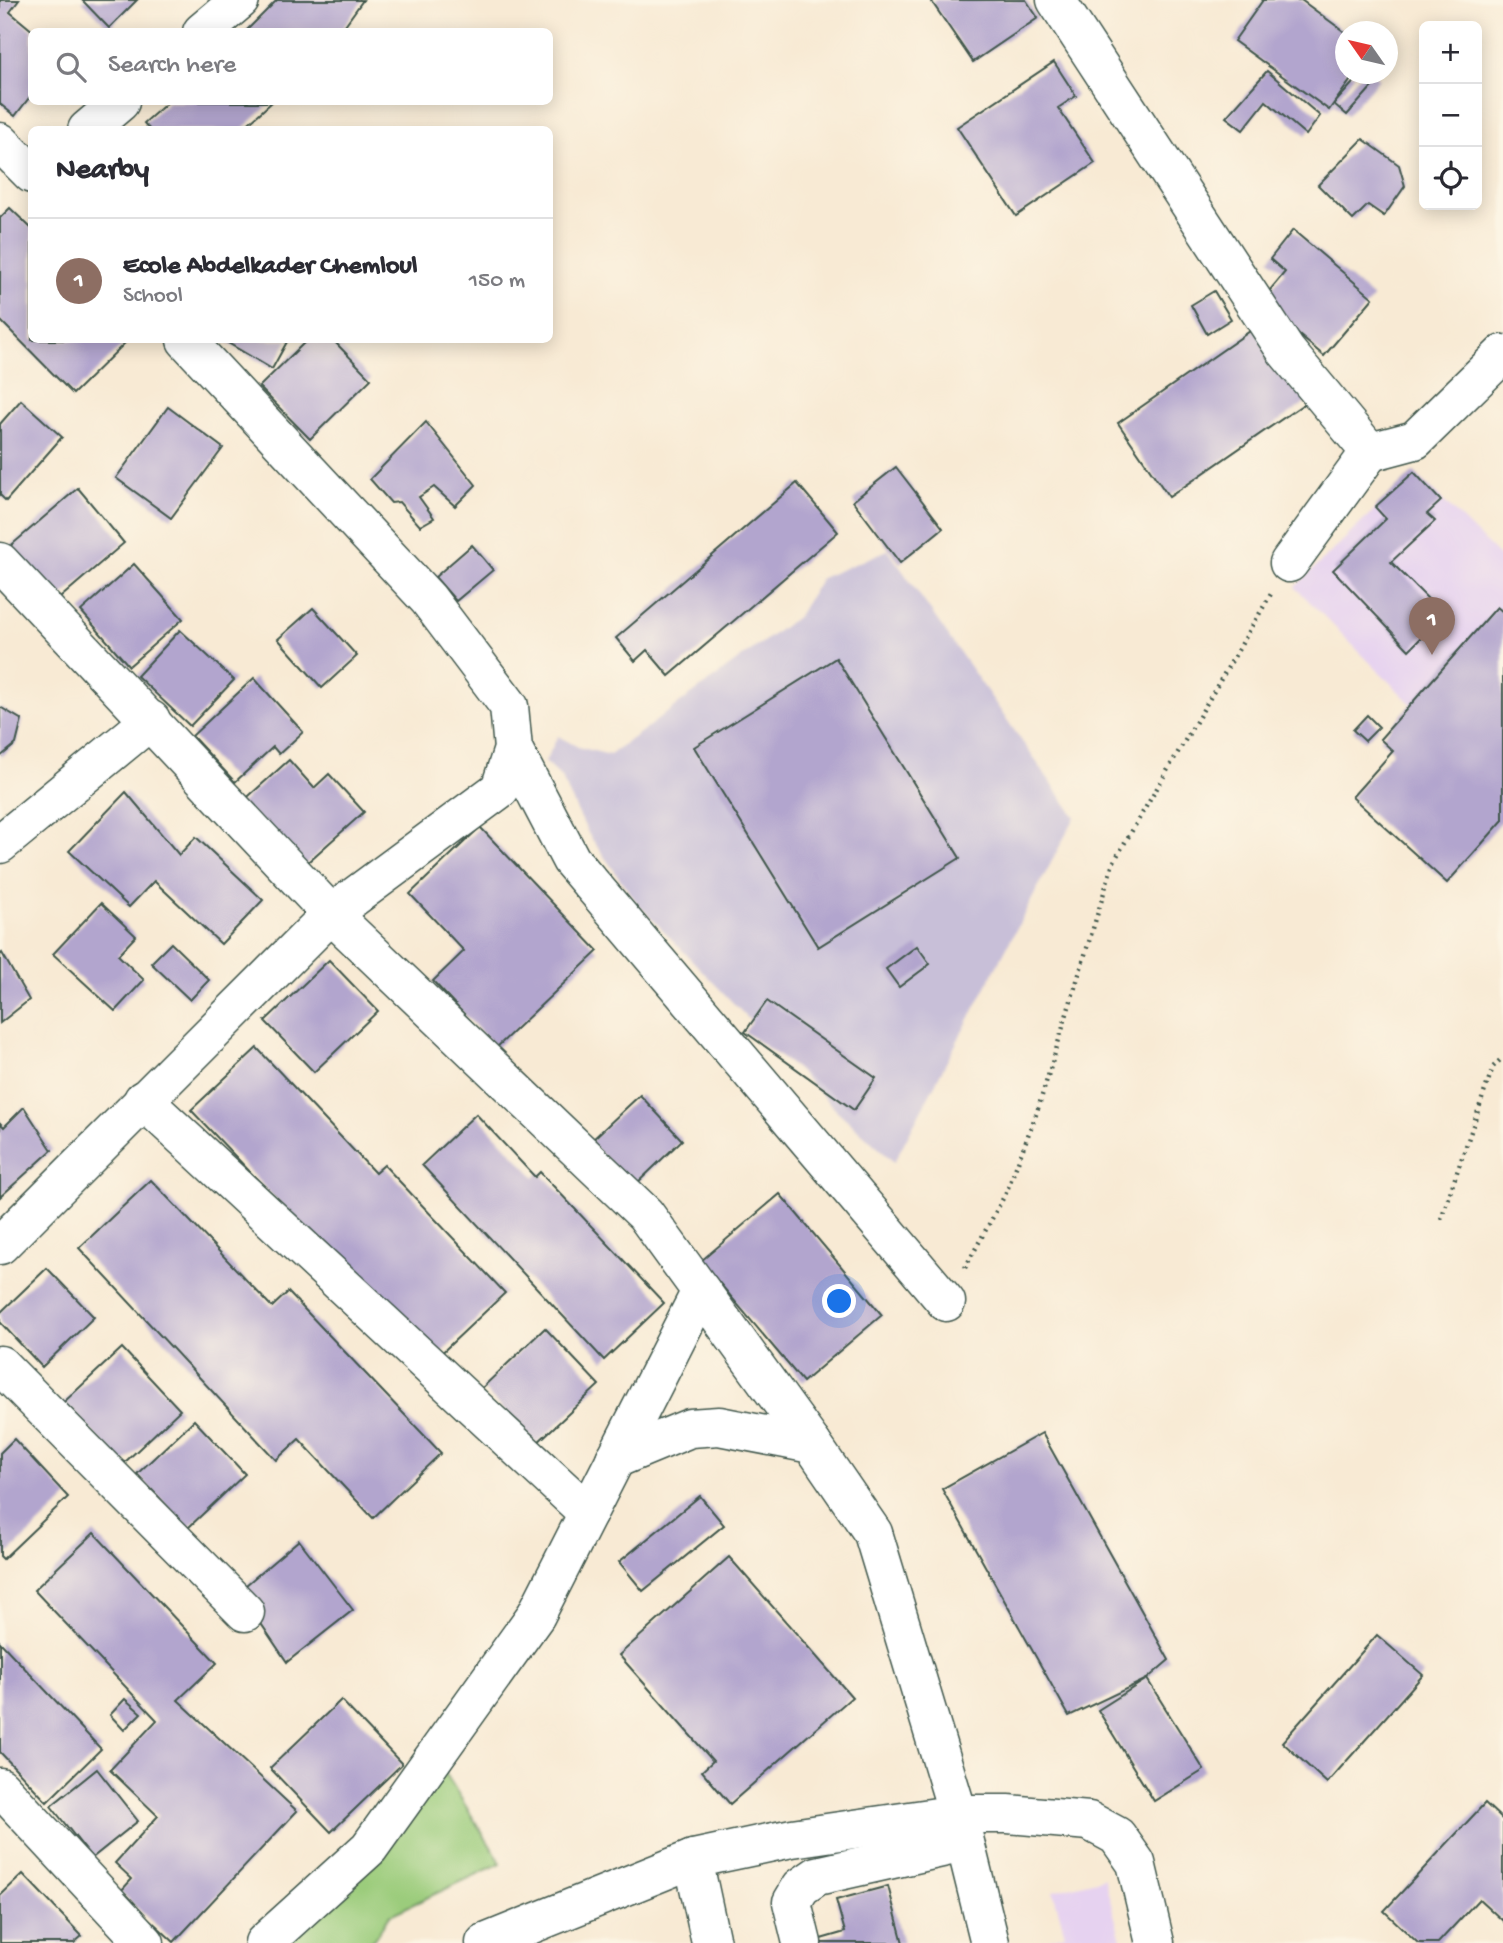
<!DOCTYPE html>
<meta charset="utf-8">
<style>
:root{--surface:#fff;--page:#f2f2f3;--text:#2b2b33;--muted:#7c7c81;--line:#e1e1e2;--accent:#0f766e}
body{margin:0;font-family:"Gochi Hand",sans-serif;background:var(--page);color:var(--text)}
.controls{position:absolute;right:21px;top:21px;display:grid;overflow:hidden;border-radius:10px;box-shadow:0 4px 18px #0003}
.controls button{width:63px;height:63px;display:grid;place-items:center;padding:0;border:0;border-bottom:2px solid var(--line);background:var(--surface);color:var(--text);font:35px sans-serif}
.compass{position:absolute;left:1335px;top:21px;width:63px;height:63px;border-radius:50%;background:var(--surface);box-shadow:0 4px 18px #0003;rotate:304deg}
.you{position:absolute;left:840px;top:1302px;width:24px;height:24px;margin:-18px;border:5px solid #fff;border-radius:50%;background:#1a73e8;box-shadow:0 0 0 10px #1a73e833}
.badge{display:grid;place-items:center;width:46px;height:46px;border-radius:50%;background:var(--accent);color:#fff;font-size:23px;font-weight:700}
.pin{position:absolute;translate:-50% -58px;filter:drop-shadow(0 2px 4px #0008)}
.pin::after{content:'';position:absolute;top:37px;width:24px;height:21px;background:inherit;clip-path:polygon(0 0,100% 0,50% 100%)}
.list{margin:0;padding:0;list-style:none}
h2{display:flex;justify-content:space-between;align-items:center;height:91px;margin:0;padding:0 28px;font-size:30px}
h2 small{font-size:23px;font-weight:400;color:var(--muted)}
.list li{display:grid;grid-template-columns:46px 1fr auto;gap:21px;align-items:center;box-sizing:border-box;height:126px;padding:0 28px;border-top:2px solid var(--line)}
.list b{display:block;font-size:26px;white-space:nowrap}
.list p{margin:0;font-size:23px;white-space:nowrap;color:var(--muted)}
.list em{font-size:23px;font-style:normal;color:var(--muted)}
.icon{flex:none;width:38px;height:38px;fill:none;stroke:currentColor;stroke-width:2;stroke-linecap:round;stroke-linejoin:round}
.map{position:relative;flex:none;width:1503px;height:1943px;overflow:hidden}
.search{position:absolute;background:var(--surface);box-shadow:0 4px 18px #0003;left:28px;top:28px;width:525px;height:77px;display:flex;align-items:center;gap:18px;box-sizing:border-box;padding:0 24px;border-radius:10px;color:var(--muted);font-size:26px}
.panel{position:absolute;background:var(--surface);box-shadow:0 4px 18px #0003;left:28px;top:126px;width:525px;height:217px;border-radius:10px}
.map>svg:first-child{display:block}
</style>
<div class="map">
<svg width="1503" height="1943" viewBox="0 0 1503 1943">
<rect width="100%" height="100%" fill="#fcf5e5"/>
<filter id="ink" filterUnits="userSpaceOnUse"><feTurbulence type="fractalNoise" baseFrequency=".0143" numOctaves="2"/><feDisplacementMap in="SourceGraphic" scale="14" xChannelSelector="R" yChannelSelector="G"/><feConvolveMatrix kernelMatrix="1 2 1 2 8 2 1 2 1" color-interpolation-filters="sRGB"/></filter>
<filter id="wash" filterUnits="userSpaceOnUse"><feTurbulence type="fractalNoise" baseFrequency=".00686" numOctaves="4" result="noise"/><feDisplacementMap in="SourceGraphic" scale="28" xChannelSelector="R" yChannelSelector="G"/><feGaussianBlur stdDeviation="1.57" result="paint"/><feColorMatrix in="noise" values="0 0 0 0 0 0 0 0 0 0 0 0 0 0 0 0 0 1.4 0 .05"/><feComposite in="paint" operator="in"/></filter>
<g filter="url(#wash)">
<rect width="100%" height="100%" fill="#f8ead4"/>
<g fill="#e6d2f0">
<polygon points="1414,472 1503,560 1503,811 1429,722 1295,587"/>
<polygon points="1104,1878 1122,1943 1036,1943 1065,1934 1053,1891"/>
</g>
<polygon fill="#c8bfd8" points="888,550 1075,817 894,1162 834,1108 638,904 589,835 561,777 545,762 558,736 578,747 610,755 798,616 821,578"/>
<polygon fill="#9bcc7c" stroke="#5d8458" stroke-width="2" points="444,1771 501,1863 390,1915 371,1943 271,1943"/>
<g id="blocks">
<g fill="#b2a5ce">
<polygon points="0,0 19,0 10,12 34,32 32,32 32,94 15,116 0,104"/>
<polygon points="82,0 137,0 109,28"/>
<polygon points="277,0 363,0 340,32 245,32"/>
<polygon points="934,0 1026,0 1038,18 973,62 932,2"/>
<polygon points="1263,0 1301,0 1346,33 1346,74 1355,74 1329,110 1234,41"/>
<polygon points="1054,62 1076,96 1058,108 1095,163 1016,216 957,127"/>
<polygon points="1267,71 1320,116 1306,135 1266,101 1243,130 1226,117"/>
<polygon points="1361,74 1373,74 1379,79 1347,115 1334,104"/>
<polygon points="168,102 272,102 241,130 150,130 144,123"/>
<polygon points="1363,139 1399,165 1405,186 1384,216 1368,205 1353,220 1318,185"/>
<polygon points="10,208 32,229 32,340 128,340 73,394 0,320 0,218"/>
<polygon points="1293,230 1373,298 1324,356 1260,302 1285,272 1270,259"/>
<polygon points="1214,291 1231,319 1207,334 1191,305"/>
<polygon points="1256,327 1308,401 1169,497 1118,423"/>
<polygon points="223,340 288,340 272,369"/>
<polygon points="307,340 333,340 371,379 310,439 259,387"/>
<polygon points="21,400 62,437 6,501 0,495 0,424"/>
<polygon points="168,407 223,448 171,518 116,478"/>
<polygon points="426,422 476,485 455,506 434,487 419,497 434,518 420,526 399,502 391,503 370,479"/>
<polygon points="896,467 943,528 900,563 853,501"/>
<polygon points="1414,472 1441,501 1427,514 1435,521 1391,562 1444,615 1409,650 1333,570 1386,519 1375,507"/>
<polygon points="797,483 838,532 669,676 647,650 635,661 616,638"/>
<polygon points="78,488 124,543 54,603 8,548"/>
<polygon points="472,545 493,570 456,601 435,577"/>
<polygon points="134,564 183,619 129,666 81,611"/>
<polygon points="1497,607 1503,612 1503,820 1447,883 1352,797 1393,751 1380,739"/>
<polygon points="313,608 357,656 322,688 278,639"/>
<polygon points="180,630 234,680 190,726 137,676"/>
<polygon points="836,658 960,858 818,947 694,747"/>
<polygon points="254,678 303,732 279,754 273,747 235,782 192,736"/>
<polygon points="0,707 22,720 16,744 0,757"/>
<polygon points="1367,715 1379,727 1365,741 1353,730"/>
<polygon points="289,760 314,788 329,774 364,812 300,869 240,804"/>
<polygon points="126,792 179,855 196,837 263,900 221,944 154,881 129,907 69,851"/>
<polygon points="480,827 598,951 496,1048 433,981 464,951 410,894"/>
<polygon points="101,903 136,936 118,955 144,980 115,1011 53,954"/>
<polygon points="171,943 209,980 190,1000 151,963"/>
<polygon points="917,946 930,964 899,987 886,969"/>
<polygon points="2,953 29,1000 0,1023 0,955"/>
<polygon points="329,960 378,1011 314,1072 265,1021"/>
<polygon points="767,1001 876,1078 854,1110 745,1032"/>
<polygon points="257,1048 375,1173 384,1165 505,1293 433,1361 377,1305 191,1110"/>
<polygon points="640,1095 682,1140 633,1187 590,1142"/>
<polygon points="24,1107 52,1150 0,1197 0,1123 4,1127"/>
<polygon points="476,1114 535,1177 540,1172 664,1303 604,1360 422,1165"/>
<polygon points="151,1180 272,1307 288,1292 441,1453 373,1518 299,1439 276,1460 79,1248"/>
<polygon points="780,1194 882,1315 803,1382 701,1261"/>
<polygon points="47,1268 94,1317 42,1367 0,1322 0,1313"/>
<polygon points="545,1328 599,1385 536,1444 482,1388"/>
<polygon points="122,1348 180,1410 123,1464 64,1402"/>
<polygon points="194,1420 245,1474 188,1528 137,1474"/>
<polygon points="1042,1433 1169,1660 1147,1679 1069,1716 942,1489"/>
<polygon points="14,1439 68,1497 3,1559 0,1556 0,1453"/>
<polygon points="700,1496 724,1525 643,1591 619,1562"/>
<polygon points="94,1533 217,1663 178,1700 297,1811 174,1942 120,1892 132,1879 115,1863 158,1816 110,1770 157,1720 34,1590"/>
<polygon points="299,1540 353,1610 287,1662 239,1591"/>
<polygon points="729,1557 852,1697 730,1804 702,1771 713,1761 619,1655"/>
<polygon points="1377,1635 1423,1675 1327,1783 1282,1742"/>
<polygon points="0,1642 101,1749 47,1802 0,1752"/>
<polygon points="1147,1679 1204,1770 1154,1801 1098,1710"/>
<polygon points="125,1699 141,1713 124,1730 110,1715"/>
<polygon points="341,1700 402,1764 331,1832 270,1768"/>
<polygon points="97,1769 138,1821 92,1858 51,1806"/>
<polygon points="1485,1803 1503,1820 1503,1921 1479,1899 1438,1943 1418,1943 1384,1911"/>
<polygon points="23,1874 82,1936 74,1943 0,1943 0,1896"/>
<polygon points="888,1886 903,1943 807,1943 845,1932 836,1900"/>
</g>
</g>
</g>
<g filter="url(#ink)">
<use href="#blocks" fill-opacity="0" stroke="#40574c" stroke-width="2"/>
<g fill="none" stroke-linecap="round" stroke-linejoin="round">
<g stroke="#40574c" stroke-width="41">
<g id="minor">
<polyline points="1056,0 1286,351 1370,452 1415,440 1503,354"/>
<polyline points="202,32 240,0"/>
<polyline points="87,130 120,102"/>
<polyline points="0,142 32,174"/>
<polyline points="0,562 331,914 645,1214 701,1291 536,1615 369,1848 264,1943"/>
<polyline points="1289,563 1370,452"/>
<polyline points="513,749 571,860 946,1302"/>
<polyline points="0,844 151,720"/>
<polyline points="143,1100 588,1513"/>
<polyline points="0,1245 331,914 500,789 513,749 509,706 428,599 186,340"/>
<polyline points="701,1291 812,1444 873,1533 958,1814 990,1943"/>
<polyline points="0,1365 245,1612"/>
<polyline points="615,1459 690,1428 719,1426 812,1444"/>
<polyline points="0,1787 145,1943"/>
<polyline points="485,1943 693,1859"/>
<polyline points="711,1943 693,1859 792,1838 958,1814 1008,1814 1089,1821 1117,1836 1136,1863 1155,1943"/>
<polyline points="802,1943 792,1902 801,1887 817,1876 964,1843"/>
</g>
</g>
<g stroke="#40574c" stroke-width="4.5" stroke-dasharray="2 5" stroke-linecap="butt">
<polyline points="1441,1219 1493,1067 1503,1057"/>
<polyline points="965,1268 1006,1193 1037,1112 1113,863 1271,594"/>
</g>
<use href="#minor" stroke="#fff" stroke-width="38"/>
</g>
</g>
</svg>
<div class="controls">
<button>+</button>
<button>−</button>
<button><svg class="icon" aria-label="locate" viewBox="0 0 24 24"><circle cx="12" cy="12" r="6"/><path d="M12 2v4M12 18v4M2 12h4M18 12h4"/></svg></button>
</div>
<svg class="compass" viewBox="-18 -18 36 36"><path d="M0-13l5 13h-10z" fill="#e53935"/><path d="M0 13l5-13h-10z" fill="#7c7c81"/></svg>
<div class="you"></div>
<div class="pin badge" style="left:1432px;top:655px;background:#8d6e63">1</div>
<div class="search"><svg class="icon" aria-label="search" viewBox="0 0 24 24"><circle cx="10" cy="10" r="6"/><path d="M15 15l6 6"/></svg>Search here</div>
<section class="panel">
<h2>Nearby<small></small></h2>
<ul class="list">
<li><span class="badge" style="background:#8d6e63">1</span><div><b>Ecole Abdelkader Chemloul</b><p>School</p></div><em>150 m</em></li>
</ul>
</section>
</div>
